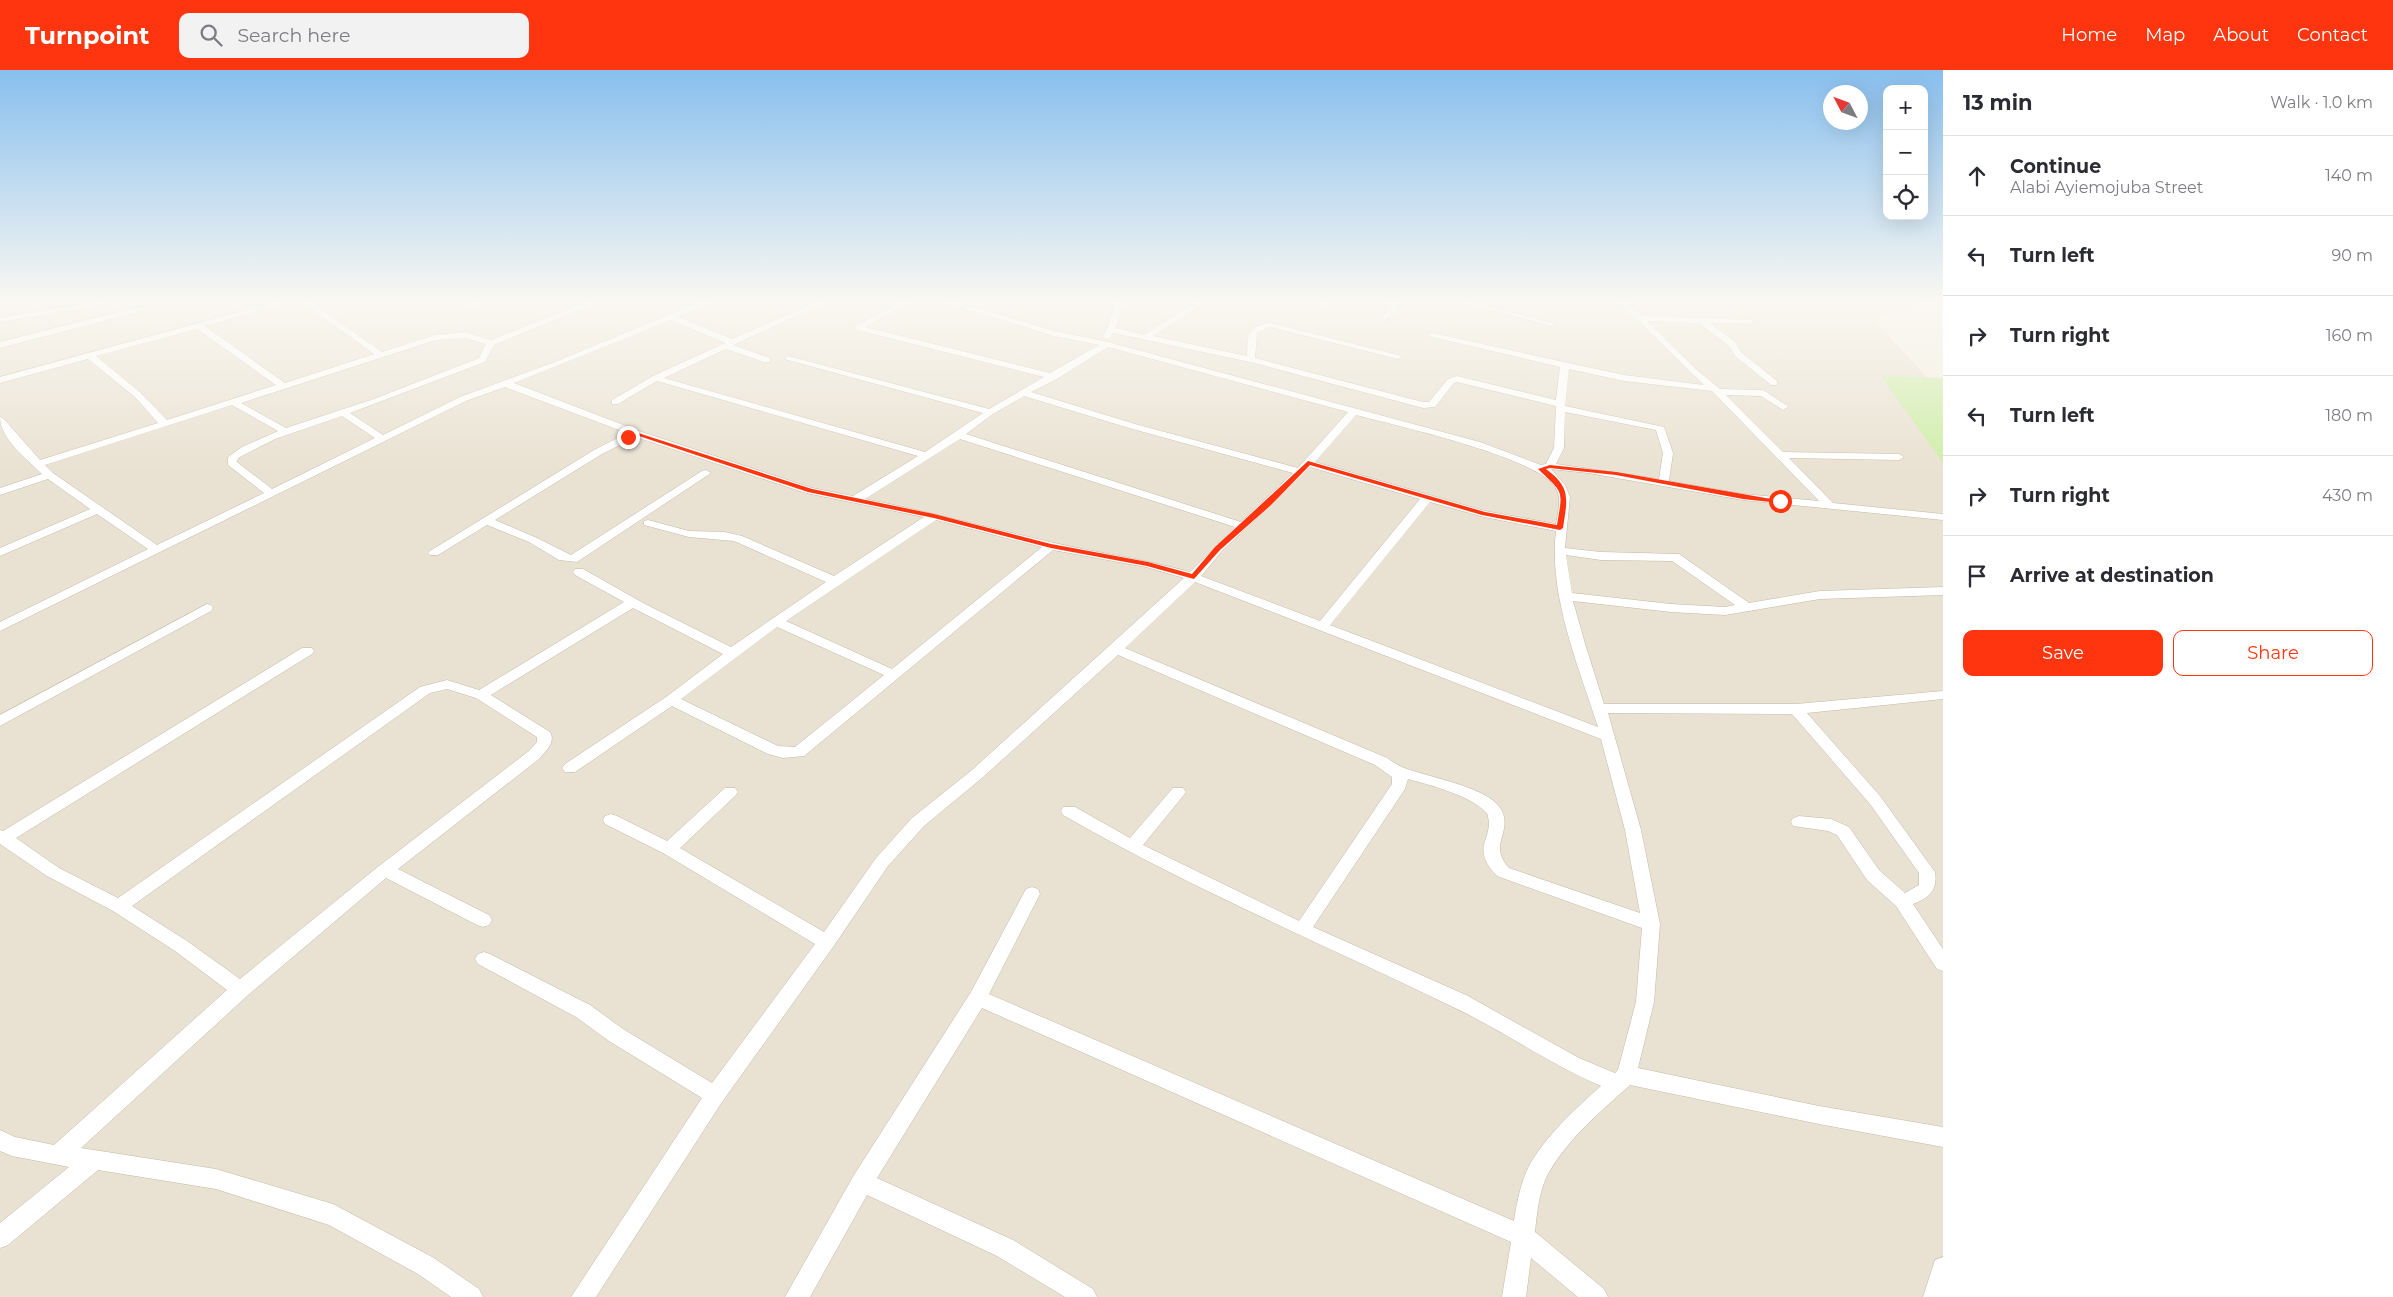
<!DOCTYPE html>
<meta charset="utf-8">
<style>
:root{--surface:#fff;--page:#f2f2f3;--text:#2b2b33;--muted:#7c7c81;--line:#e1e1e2;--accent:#ff350f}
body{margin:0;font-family:Montserrat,sans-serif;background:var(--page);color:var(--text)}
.controls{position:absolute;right:15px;top:15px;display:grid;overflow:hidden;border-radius:10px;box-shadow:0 5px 20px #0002}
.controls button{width:45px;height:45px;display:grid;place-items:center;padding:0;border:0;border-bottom:1px solid var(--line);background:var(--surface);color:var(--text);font:25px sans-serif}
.compass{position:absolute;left:1823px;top:15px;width:45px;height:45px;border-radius:50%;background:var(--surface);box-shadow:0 5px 20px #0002;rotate:311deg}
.stop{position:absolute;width:15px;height:15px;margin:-11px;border:4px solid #ff350f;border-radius:50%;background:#fff}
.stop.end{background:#ff350f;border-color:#fff;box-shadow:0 1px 5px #0008}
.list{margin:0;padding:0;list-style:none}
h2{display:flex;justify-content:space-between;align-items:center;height:65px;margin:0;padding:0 20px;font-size:21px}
h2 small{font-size:16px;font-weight:400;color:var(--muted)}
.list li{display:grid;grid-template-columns:32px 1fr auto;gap:15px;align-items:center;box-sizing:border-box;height:80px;padding:0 20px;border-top:1px solid var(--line)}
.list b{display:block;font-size:19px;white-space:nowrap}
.list p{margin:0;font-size:16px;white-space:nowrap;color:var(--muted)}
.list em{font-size:16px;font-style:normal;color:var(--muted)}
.actions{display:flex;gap:10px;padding:15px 20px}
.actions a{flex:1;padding:11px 0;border:1px solid var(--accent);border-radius:10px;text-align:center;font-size:18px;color:var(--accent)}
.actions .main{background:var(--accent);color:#fff}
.icon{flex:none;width:28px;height:28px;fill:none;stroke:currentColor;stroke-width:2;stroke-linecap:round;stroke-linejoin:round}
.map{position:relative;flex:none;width:1943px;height:1227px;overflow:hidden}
header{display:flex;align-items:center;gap:30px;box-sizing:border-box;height:70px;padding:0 25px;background:var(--accent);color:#fff}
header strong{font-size:24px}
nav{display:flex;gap:28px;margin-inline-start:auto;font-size:18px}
.search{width:350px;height:45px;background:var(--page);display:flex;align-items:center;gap:12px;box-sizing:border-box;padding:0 18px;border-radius:10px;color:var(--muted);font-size:19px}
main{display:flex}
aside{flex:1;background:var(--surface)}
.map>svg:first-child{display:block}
</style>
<header>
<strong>Turnpoint</strong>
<div class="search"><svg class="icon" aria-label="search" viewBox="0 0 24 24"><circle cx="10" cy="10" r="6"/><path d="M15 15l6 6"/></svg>Search here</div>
<nav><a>Home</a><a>Map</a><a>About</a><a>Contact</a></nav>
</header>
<main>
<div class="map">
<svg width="1943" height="1227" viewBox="0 0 1943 1227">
<rect width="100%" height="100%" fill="#f4efe3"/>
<polygon fill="#e9e1d1" points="0,232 1923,232 1873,249 1943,325 1943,1227 0,1227"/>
<polygon fill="#cdeda7" points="1881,306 1943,308 1943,393"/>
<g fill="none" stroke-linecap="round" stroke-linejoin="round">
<g stroke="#c3baa8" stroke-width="1">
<g id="minor">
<polygon points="98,232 116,232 0,252 0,248"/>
<path d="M276,232H289L205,256L285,313L374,284L302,232H311L382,282L435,265L465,262L491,270L587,232H598L494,275L485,292L350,343L383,365L460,327L555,292L700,232H711L678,247L732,269L817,232H827L733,275L770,288V292H764L726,279L664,308L925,382L983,343L784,289L788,286L989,339L1044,307L857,260L856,256L901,232H911L865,257L1050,303L1099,275L1054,266L944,232H956L1058,262L1104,271L1480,372L1541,395L1546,394L1554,378L1556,336L1457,312L1454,313L1435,337L1423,338L1250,292L1113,263L1109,269L1102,267L1107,260L1115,232H1123L1116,258L1144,265L1196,232H1205L1153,266L1247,286C1248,265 1246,257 1270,253L1402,286L1398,289L1270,257L1257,263L1255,288L1423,332H1429L1448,309L1457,306L1556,330L1560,297L1428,266L1432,263L1624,305L1704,315L1619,232H1627L1642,246L1752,250L1753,252L1749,254L1710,253L1735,272L1741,282L1777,311V315H1771L1735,286L1729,276L1699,253L1647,251L1697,300L1720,319L1763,320L1786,335L1788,337L1783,340L1761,326L1726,325L1783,382L1899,384L1904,387L1899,390L1789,388L1833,433L1943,444V450L1743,430L1588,403L1551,399L1565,415L1570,427L1565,478L1601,482L1679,484L1749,533L1820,521L1943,517V525L1820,529L1725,545L1671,542L1573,531L1586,577L1604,634H1796L1943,621V629L1807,643L1880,726L1935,802C1938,820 1929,828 1913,834L1943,879V901L1937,899L1896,836L1867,810L1837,765L1828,761L1793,756L1791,752L1793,748L1799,746L1831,749L1849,757L1879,800L1905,823L1919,815V803L1870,734L1792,644L1608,643L1641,760L1660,854L1654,932L1638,998L1819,1036L1943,1057V1077L1819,1054L1630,1015C1602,1040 1569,1068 1549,1102C1539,1119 1537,1143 1535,1162L1604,1219L1608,1227H1578L1531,1188L1526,1227H1502L1511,1172L982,938L877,1108L1013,1170L1093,1219L1097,1227H1065L997,1186L867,1125L810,1227H785L854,1105L971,922L1026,819L1032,817L1038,819L1040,824L989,924L1514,1151C1517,1131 1522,1106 1533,1089C1551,1061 1576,1038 1601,1016C1548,993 1502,960 1451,936C1321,873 1188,817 1063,745L1061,741L1063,737H1075L1130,768L1173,718H1183L1186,722L1183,726L1143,775L1299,851L1392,714V707L1375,695L1118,585L982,708L924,756L888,796L833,877L722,1032L596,1227H571L702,1028L609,971L576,947L478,894L475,889L478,884L484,882L490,884L590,935L623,959L712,1013L815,874L663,783L605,754L603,750L605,746L611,744L617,746L667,771L725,718H735L738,722L735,726L680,778L824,862L876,788L912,748L972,700L1184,508L1146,497L1053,480L804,686L783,688L768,684L672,636L575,702H565L562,698L565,694L666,627L723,584L633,538L491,625L550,662C556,672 546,681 539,689L398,799L489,845L492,850L489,855L483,857L477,855L386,808L247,926L81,1078L216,1099L333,1134L434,1188L479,1219L483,1227H451L418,1204L329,1155L216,1119L98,1100L8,1175L0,1178V1153L69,1097L12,1086L0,1081V1060L15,1067L54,1075L227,920L175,881L113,841L47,806L0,774V760L3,761L302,578H312L314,581L312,584L16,768L59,798L118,828L420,617L447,610L479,620L624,532L575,505L573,502L575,499H583L645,534L731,577L826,512L734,471L689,467L644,455V451L648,450L689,461L725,462L742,466L834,506L924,447L806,423L636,367L602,384L495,450L537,468L571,485L702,401L706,400L711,403L577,492L559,490L529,472L487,455L438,485H430L428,483L430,481L594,380L627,363L505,317L466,331L0,561V552L148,479L97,444L0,486V478L90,439L48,409L0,425V418L42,404C27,389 0,369 0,347L3,348L40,390L158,353L135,327L88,289L0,313V307ZM671,250L725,273L653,306L612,330V334H618L657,311L918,386L853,426L812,418L639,361L514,313ZM197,259L276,315L167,350L141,323L96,286ZM465,268L486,274L479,288L374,329L286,358L241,333L436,270ZM1108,277L1348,342L1298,398L1135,354L1031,322L1057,309ZM1569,299L1624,311L1712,321L1819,431L1743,424L1669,411L1673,383L1664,357L1565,336ZM1024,326L1129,358L1293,403L1241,452L966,364L993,344ZM232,335L278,361L242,377L228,387V395L264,423L157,475L53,403L45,395ZM1565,342L1656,360L1663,383L1659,409L1556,394L1564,378ZM1356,345C1394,355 1537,387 1555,417C1562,428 1558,442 1556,454L1485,441L1315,392ZM342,346L375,368L272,419L237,392L238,388L275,369ZM960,369L1235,457L1190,502C1144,489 1097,483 1050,472C988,458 927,441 865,429ZM1310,397L1420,429L1320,551L1201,506L1222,481ZM1430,432L1484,447L1556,461C1548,524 1579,598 1598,657L1330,555ZM936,450L1042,477L892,599L786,551ZM1566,485L1601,490L1672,491L1735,535L1725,537L1671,534L1572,523ZM1195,512L1601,669L1625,760L1640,843L1509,798C1488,775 1512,763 1502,741C1492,717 1425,707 1402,697C1396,695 1391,690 1385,687L1125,578ZM777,557L884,605L795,677L778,676L681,629ZM447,619L476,628L537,667V672L529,681L379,796L240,909L187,871L132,836L430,623ZM1408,709C1431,715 1471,726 1487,743C1496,770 1468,775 1497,806L1642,858L1636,932L1618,1000L1615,1003L1579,988L1466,925L1313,857L1405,719Z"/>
<polygon points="473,232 485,232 469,238 465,236"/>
<polygon points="1312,232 1325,232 1328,234 1324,236"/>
<polygon points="1385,232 1394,232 1401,237 1385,250 1381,248 1392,237"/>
<polygon points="1459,232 1472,232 1556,254 1552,256"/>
<polygon points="139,237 143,239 142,241 0,278 0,272"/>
<polygon points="207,534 211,535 213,538 211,541 0,656 0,645"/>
<polygon points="1943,1187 1943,1227 1923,1227 1935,1190"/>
</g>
</g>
<use href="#minor" fill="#fff" fill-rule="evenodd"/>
</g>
<linearGradient id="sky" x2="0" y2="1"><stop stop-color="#88bfee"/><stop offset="0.57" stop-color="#faf8f2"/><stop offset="1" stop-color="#faf8f2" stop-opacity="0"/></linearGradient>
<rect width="1943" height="404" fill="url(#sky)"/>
<path fill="#ff350f" d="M635,362L812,419L934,444L1051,474L1148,492L1192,504L1215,477L1308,391L1485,442L1557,455C1563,419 1564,424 1538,399L1550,395L1616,402L1783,431L1780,433L1743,429L1616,405L1550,398L1546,399C1572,418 1567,430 1563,458L1560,460L1482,445L1310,395L1271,435L1220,480L1194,509L1147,496L1051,478L934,448L808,422L636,365L628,369L625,367Z"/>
</svg>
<div class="controls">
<button>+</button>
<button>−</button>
<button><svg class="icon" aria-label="locate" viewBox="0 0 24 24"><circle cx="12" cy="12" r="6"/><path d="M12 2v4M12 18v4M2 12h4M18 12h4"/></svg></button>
</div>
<svg class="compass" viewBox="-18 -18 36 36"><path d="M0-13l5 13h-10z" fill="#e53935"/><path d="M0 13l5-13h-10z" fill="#7c7c81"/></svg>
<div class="stop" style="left:1780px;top:431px"></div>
<div class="stop end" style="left:628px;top:367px"></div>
</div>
<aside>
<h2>13 min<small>Walk · 1.0 km</small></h2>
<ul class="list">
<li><svg class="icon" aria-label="ahead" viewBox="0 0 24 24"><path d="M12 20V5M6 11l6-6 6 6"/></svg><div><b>Continue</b><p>Alabi Ayiemojuba Street</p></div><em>140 m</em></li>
<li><svg class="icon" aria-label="left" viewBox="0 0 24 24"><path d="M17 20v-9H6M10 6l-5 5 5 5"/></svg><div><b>Turn left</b></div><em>90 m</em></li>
<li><svg class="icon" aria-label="right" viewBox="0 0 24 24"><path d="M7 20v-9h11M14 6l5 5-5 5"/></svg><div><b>Turn right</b></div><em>160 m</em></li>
<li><svg class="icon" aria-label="left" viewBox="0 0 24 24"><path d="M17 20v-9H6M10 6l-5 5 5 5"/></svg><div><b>Turn left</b></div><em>180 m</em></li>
<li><svg class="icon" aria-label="right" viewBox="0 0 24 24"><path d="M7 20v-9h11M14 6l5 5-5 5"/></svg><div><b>Turn right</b></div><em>430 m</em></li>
<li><svg class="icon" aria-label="arrive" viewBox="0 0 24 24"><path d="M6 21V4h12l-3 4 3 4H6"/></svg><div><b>Arrive at destination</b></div></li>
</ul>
<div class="actions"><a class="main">Save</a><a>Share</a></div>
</aside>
</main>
